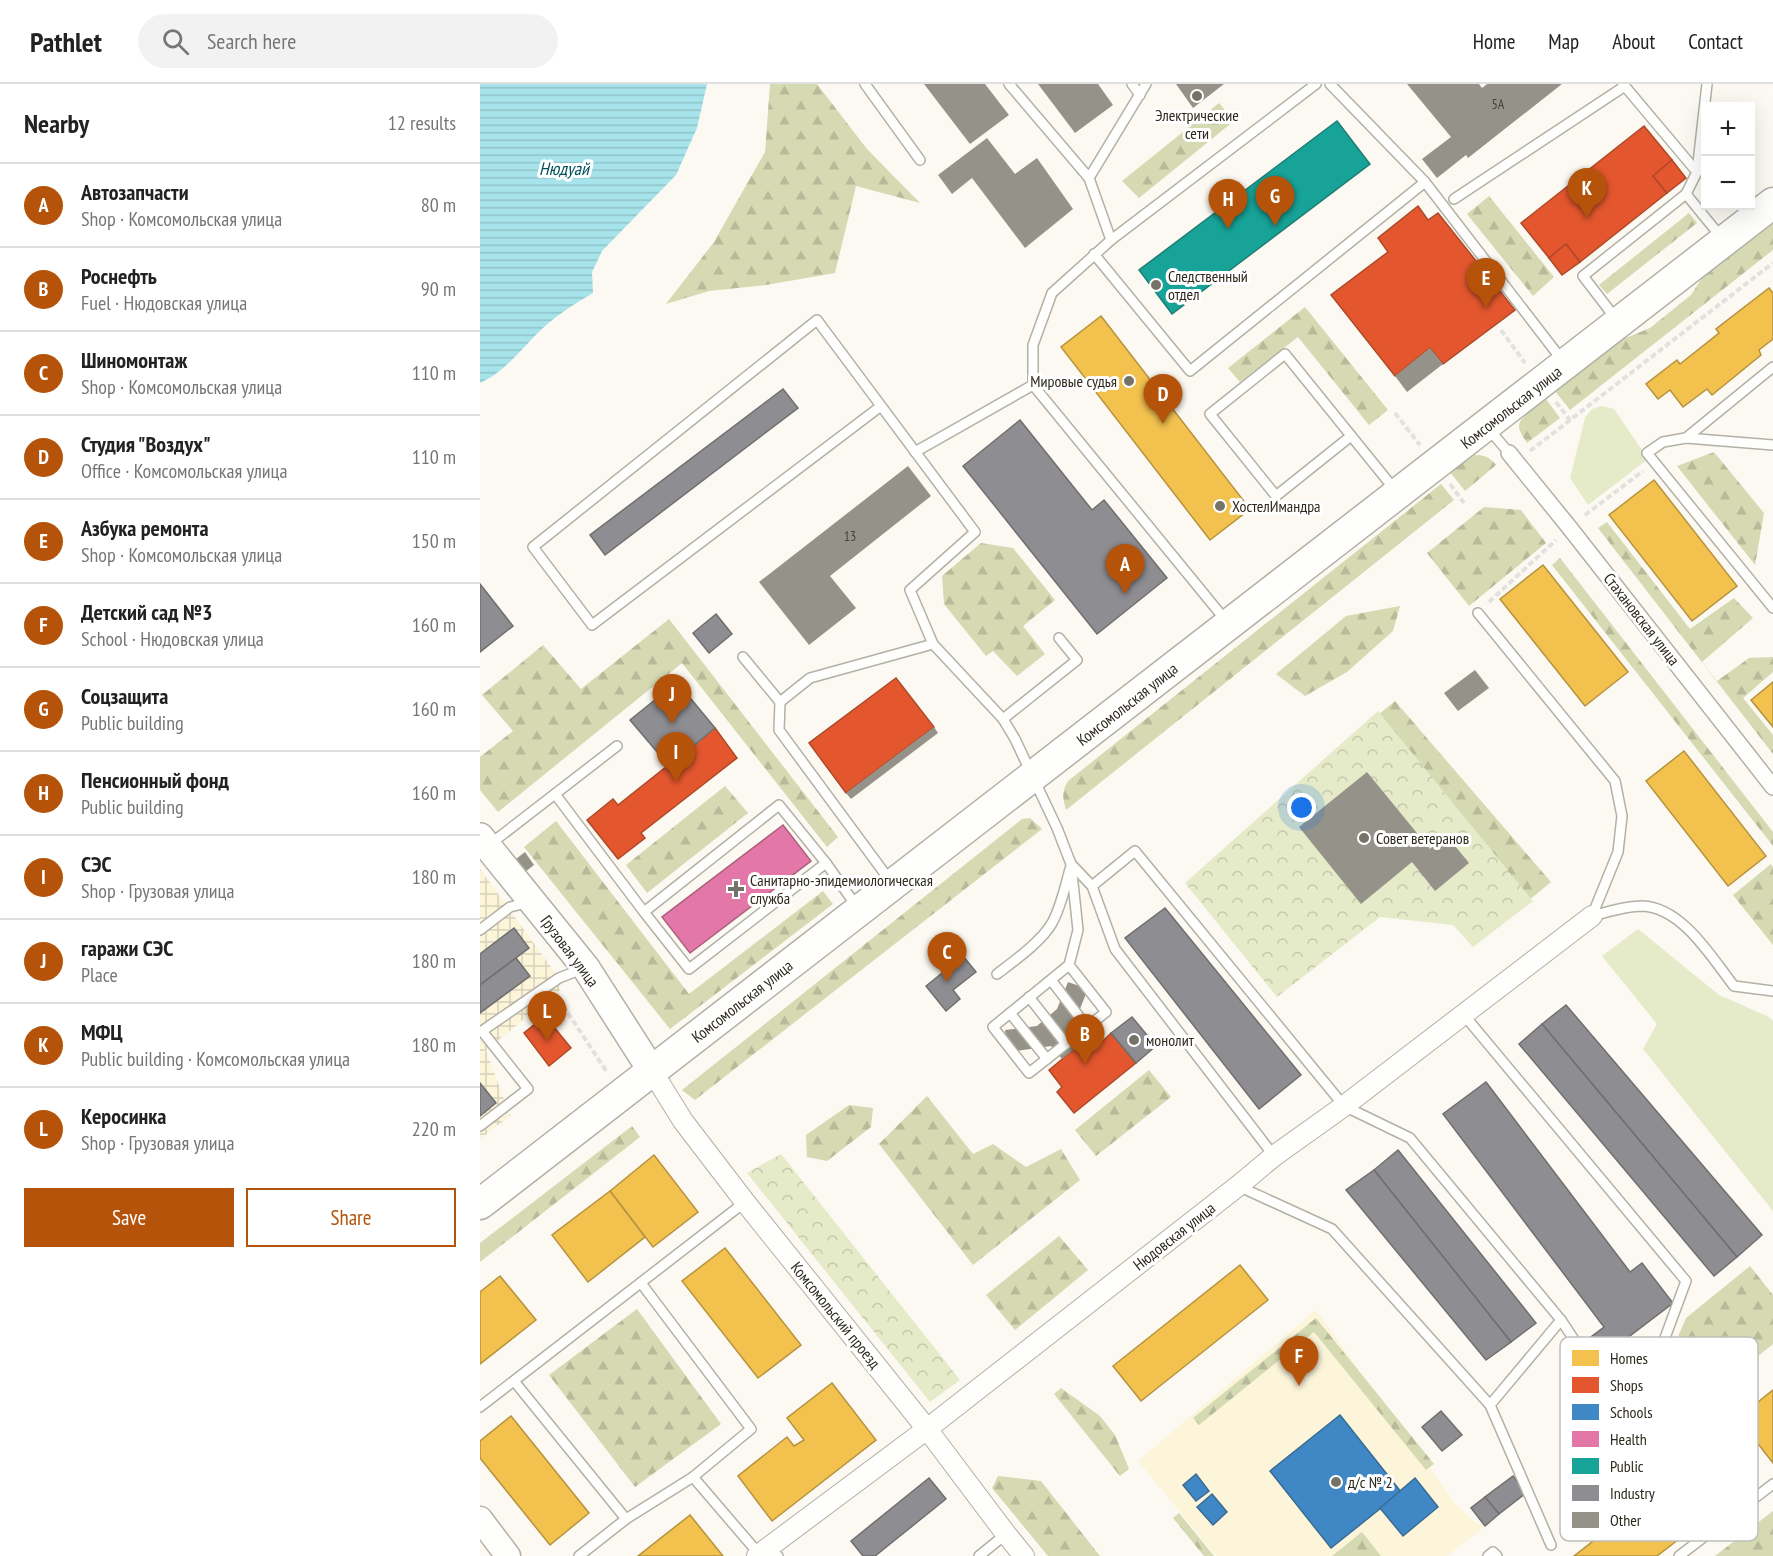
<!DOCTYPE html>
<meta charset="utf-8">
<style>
:root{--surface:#fff;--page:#f2f2f2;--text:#222;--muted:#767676;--line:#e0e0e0;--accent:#b45309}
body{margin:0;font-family:"PT Sans Narrow",sans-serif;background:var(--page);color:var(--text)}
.controls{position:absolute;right:18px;top:18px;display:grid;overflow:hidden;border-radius:0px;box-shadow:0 6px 24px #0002}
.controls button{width:54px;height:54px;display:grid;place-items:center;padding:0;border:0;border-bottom:2px solid var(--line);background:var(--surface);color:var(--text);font:30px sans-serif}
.you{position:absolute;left:822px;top:724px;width:21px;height:21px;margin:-15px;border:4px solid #fff;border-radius:50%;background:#1a73e8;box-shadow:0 0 0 9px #1a73e833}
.badge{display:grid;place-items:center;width:39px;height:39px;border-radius:50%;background:var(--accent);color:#fff;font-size:20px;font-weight:700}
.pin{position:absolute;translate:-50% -50px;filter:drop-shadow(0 2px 3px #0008)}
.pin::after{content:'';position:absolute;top:32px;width:21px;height:18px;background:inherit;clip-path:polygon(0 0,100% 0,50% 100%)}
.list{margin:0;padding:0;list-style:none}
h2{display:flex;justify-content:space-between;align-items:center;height:78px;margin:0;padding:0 24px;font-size:26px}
h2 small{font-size:20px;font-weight:400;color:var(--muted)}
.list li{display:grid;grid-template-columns:39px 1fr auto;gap:18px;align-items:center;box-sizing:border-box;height:84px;padding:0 24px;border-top:2px solid var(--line)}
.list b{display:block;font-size:22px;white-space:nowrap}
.list p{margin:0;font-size:20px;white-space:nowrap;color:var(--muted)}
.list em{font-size:20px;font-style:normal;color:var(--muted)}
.actions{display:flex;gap:12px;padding:18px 24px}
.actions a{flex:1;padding:14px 0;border:2px solid var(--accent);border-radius:0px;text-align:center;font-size:21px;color:var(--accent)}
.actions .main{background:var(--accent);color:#fff}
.icon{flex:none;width:33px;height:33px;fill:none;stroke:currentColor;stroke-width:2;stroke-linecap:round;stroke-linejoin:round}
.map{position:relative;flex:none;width:1293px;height:1472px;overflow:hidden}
header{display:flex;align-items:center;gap:36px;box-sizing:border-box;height:84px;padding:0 30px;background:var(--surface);border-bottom:2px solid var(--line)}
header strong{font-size:28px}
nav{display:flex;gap:33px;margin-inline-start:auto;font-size:21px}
.search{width:420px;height:54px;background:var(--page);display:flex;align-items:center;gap:15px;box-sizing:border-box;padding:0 21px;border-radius:33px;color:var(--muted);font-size:22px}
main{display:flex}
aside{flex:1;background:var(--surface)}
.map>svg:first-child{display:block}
</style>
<header>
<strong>Pathlet</strong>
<div class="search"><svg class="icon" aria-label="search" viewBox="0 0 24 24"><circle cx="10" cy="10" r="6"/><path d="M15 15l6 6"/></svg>Search here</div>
<nav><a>Home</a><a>Map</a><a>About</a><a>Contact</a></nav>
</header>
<main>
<aside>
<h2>Nearby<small>12 results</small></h2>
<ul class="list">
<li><span class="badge">A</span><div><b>Автозапчасти</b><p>Shop · Комсомольская улица</p></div><em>80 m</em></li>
<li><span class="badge">B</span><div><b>Роснефть</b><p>Fuel · Нюдовская улица</p></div><em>90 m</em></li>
<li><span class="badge">C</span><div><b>Шиномонтаж</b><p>Shop · Комсомольская улица</p></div><em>110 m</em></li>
<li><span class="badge">D</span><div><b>Студия &quot;Воздух&quot;</b><p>Office · Комсомольская улица</p></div><em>110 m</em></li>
<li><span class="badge">E</span><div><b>Азбука ремонта</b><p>Shop · Комсомольская улица</p></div><em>150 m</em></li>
<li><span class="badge">F</span><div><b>Детский сад №3</b><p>School · Нюдовская улица</p></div><em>160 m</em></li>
<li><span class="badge">G</span><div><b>Соцзащита</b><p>Public building</p></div><em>160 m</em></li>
<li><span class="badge">H</span><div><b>Пенсионный фонд</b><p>Public building</p></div><em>160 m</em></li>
<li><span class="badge">I</span><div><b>СЭС</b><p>Shop · Грузовая улица</p></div><em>180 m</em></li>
<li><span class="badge">J</span><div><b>гаражи СЭС</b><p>Place</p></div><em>180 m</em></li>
<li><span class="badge">K</span><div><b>МФЦ</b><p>Public building · Комсомольская улица</p></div><em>180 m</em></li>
<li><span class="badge">L</span><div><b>Керосинка</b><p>Shop · Грузовая улица</p></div><em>220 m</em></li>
</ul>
<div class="actions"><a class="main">Save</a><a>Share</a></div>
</aside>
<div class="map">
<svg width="1293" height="1472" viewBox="0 0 1293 1472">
<defs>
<pattern id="industrial-grid" width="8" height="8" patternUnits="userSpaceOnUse" patternTransform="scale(1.5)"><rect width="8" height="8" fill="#fcf5da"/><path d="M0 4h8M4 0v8" fill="none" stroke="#d8d2ba"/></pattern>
<pattern id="forest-firs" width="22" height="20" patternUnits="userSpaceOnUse" patternTransform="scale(1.5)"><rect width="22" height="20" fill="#d5dab3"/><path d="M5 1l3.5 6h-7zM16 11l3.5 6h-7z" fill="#b7bb99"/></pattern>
<pattern id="park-crowns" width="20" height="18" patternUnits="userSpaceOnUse" patternTransform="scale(1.5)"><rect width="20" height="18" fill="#e5eac9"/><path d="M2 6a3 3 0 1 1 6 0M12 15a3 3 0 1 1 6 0" fill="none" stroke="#c5c9ac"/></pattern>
<pattern id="water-rules" width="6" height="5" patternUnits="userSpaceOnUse" patternTransform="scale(1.5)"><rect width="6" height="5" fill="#a6e3ea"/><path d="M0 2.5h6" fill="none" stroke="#8fc3c8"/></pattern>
</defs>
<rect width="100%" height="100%" fill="#fbf9f1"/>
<polygon fill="#fcf5da" points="836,1226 977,1422 995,1438 1005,1442 967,1472 736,1472 658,1377"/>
<polygon fill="url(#industrial-grid)" points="0,785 79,894 80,906 6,966 30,1032 0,1055"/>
<g fill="#e5eac9">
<polygon points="1122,322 1134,325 1168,375 1108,421 1090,394 1105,334 1112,325"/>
<polygon points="1158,845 1239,911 1289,933 1293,937 1293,1127 1163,965 1177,940 1122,872"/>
</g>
<g fill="url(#forest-firs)">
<polygon points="290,0 337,0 387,65 440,119 376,102 355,189 286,201 229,207 186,220 234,158 285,68"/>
<polygon points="739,19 754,37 659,114 642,97"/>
<polygon points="1009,112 1074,193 1053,212 987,130"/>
<polygon points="1209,129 1217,139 1127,210 1119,201"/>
<polygon points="1293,135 1293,166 1090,326 1075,307 1141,256 1170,244 1211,211 1225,189"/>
<polygon points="825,223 908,326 889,341 818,253 760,298 748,284"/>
<path d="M1066,315L1080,334L1047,359C1044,354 1039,348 1039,342C1039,333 1060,320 1066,315Z"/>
<polygon points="1234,368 1284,429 1275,481 1197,382"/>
<path d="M993,371C1004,371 1009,372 1016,381L985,407L970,388Z"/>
<path d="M961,400L974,416L586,726C583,715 581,708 588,697Z"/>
<polygon points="1004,423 1041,426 1066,459 989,522 947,469"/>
<polygon points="1127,438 1210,545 1254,514 1273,534 1222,578 1237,597 1269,574 1293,573 1293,588 1263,614 1293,651 1293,670 1118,444"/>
<polygon points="501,459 533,464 575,516 543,542 565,570 537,592 513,567 506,572 464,520 462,492"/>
<polygon points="1080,474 1293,748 1293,762 1072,481"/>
<polygon points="920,522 913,547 867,588 825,612 796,590 866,532"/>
<polygon points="189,535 358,753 347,763 202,579 18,728 0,706 0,673 33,647 2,611 63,561 101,605"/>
<polygon points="915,617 1071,798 1037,826 887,640"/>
<polygon points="245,702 268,729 167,809 146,781"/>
<polygon points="550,734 562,745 215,1016 202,1006 542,735"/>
<polygon points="76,737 209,910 343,807 353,820 190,945 44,763"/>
<polygon points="1291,780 1293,783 1293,861 1253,811"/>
<polygon points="669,986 691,1013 616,1072 595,1046"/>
<polygon points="447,1012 493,1070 513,1060 546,1083 581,1065 600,1096 493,1181 399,1060"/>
<polygon points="369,1021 393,1024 391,1043 347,1077 327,1073 326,1051"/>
<polygon points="152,1042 160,1053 0,1178 0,1159"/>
<polygon points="579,1152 608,1186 535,1246 506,1211"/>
<polygon points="1270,1182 1293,1211 1293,1260 1223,1317 1188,1276 1206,1234"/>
<polygon points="157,1225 241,1340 155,1403 69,1291"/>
<polygon points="836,1234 954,1380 946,1386 834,1248 719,1341 713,1334"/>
<polygon points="581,1304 620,1332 635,1351 649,1385 640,1392 574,1310"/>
<polygon points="518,1392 561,1397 620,1472 568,1472 512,1404"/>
<polygon points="1293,1427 1293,1472 1235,1472"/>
<polygon points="699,1429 734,1472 724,1472 693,1434"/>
<polygon points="882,1448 901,1472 852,1472"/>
</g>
<g fill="url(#park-crowns)">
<polygon points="898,627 1053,817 993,863 973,841 900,833 797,913 705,799"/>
<polygon points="301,1070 480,1296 450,1318 267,1089"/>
</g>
<path fill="url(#water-rules)" d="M0,0H227L217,44L196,91L122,167L112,188L113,209C96,219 78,230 63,244C42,263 27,287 0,299Z"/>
<g fill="#f2c14e" stroke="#b7933f" stroke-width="1.5">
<polygon points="1289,204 1293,209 1293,255 1279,266 1281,271 1232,311 1227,305 1203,323 1190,306 1178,315 1166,300 1197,276 1200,280 1239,249 1236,245"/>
<polygon points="621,232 770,425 730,456 581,263"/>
<polygon points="1174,396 1257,502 1212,537 1129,431"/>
<polygon points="1063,481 1148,588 1105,622 1020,515"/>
<polygon points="1293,598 1293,643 1271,616"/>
<polygon points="1204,667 1286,772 1248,802 1166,697"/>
<polygon points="174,1071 218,1128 173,1163 130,1107"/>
<polygon points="130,1107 165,1153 108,1198 72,1151"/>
<polygon points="245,1164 321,1261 278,1294 202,1197"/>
<polygon points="760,1181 788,1216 661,1317 633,1282"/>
<polygon points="20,1192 56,1236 0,1280 0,1208"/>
<polygon points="352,1299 396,1356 292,1437 258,1392 307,1353 314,1362 324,1356 307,1334"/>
<polygon points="1293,1306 1293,1379 1258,1334"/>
<polygon points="31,1332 109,1429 70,1461 0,1374 0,1357"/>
<polygon points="1218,1365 1255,1412 1177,1472 1094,1472 1177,1407 1172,1400"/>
<polygon points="210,1431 243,1472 158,1472"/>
</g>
<g fill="#e4572e" stroke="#ad4929" stroke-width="1.5">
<polygon points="1164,42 1192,76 1173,92 1187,109 1100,178 1086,160 1069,174 1041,139"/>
<polygon points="1192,76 1206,94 1187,109 1173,92"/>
<polygon points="938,122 948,136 958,129 1035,226 963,280 950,264 915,292 851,211 908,168 898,154"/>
<polygon points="1086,160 1100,178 1082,191 1069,174"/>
<polygon points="416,594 454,643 366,709 329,659"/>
<polygon points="235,644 257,674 161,749 165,754 138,775 107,736 133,715 138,721"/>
<polygon points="65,932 91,964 69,982 44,949"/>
<polygon points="615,948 623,957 631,949 656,979 594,1029 577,1008 582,1003 569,986"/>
</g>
<g fill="#3f88c5" stroke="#3a6c92" stroke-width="1.5">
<polygon points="860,1331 921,1408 851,1464 790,1387"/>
<polygon points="716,1390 729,1407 716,1417 703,1401"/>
<polygon points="935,1394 958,1423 923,1452 900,1424"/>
<polygon points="732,1410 747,1428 733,1441 717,1423"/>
</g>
<polygon fill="#e377a8" stroke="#ac607e" stroke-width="1.5" points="303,741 331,777 210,869 182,833"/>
<polygon fill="#17a398" stroke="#1e7e73" stroke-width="1.5" points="857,37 890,80 692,230 659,186"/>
<g fill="#8d8d92" stroke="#706f6f" stroke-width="1.5">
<polygon points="303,305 318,324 125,471 110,451"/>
<polygon points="540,336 612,426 624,416 687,494 617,550 483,382"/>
<polygon points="0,500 33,542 0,568"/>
<polygon points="236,530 252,550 229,569 213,549"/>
<polygon points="197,598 235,644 189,682 150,636"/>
<polygon points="685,824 821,991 779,1025 645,854"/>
<polygon points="34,844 49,864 0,901 0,870"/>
<polygon points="483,872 496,888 473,906 480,915 466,927 446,902"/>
<polygon points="36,874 50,892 0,929 0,901"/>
<polygon points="1086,921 1282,1151 1257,1173 1062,940"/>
<polygon points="652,933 676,962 656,979 631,949"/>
<polygon points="1062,940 1257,1173 1234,1192 1039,960"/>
<polygon points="1006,998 1150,1188 1162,1179 1193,1219 1121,1274 1107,1256 1124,1243 963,1030"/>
<polygon points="0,999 16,1019 0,1032"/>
<polygon points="918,1066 1056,1239 1031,1258 894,1086"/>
<polygon points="894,1086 1031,1258 1006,1276 866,1106"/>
<polygon points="961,1327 982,1351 962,1367 942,1343"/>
<polygon points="1033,1392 1046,1409 1019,1430 1005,1413"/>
<polygon points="449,1394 466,1415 395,1472 383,1472 371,1457"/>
<polygon points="1005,1413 1019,1430 1005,1442 991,1424"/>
</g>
<g fill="#959389">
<polygon points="444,0 505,0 529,31 490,60"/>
<polygon points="558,0 618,0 633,21 595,49"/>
<polygon points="696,0 744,0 713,24"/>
<polygon points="927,0 999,0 1002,4 1007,0 1082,0 988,74 986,71 957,94 942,75 971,53"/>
<polygon points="507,54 535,90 557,74 593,125 545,164 492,94 472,110 458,91"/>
<polygon points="950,264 963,280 927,308 915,292"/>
<polygon points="428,382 451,412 350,492 376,524 329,561 279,498"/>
<polygon points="995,586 1009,604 978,627 964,609"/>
<polygon points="454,643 458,649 371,715 366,709"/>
<polygon points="887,688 950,765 966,751 989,779 955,807 932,778 881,820 819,743"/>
<polygon points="45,768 54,781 45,788 36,775"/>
<polygon points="588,898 608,905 591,947 601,960 582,975 571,962 528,968 525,946 557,942 577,925"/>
</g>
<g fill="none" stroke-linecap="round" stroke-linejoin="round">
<g stroke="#b3b0a6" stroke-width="12">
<g id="service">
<polyline points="385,0 440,76"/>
<polyline points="529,0 609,94 631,156"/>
<polyline points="652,0 660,11"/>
<polyline points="850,0 945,98 1082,276"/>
<polyline points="1143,0 1217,88"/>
<polyline points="609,94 666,0"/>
<polyline points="1206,110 1217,88 1227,0"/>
<polyline points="974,115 1145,2"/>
<polyline points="614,170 710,287 945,98"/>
<polyline points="1136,235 1103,192 1206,110 1241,153"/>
<polyline points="401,322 112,541 53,463 337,236 495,448 430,506 453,560"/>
<polyline points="1008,344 1029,369"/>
<polyline points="871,352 796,412 730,330 805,270 915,406"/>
<polyline points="1206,354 1293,283"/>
<polyline points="1293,361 1206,354 1183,358 1167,369 1293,524"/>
<polyline points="435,368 553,301"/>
<polyline points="998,529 1135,697 1142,732 1138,768 1112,832"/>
<polyline points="747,538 553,301 553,261 572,209 631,156 836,0"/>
<polyline points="263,573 300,618 330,594 453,560 523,635 535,655 577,744 591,780 598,846 589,881 513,943 549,989 626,928 589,881"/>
<polyline points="300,618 299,646 411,798"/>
<polyline points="523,635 597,576 579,554"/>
<polyline points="75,710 164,828 299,721 346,779 377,823"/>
<polyline points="9,761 137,662"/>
<polyline points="591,780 612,802 635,865 794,1072"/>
<polyline points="612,802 655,767 864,1022 930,1054 1081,1236 1152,1343 1177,1375"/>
<polyline points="164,828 209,885 346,779"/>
<path d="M1112,832C1128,828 1145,822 1162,822C1202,823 1232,874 1254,902L1293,907"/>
<polyline points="0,846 30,823 50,818"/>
<path d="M517,890C534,877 562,857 572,839C581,823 585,803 590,785"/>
<polyline points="571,896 607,943"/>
<polyline points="549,913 586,960"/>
<polyline points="530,929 567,975"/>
<polyline points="984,931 1206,1197 1152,1343"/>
<polyline points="0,1042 48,1005 2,947 79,894 102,885"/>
<polyline points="758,1102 852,1145 1010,1321 1071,1461"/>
<polyline points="34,1297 146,1435"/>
<polyline points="1168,1300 1209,1349"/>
<polyline points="1010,1321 1081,1236"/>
<polyline points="0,1323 265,1118"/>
<polyline points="213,1393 279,1470 298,1472"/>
<polyline points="99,1472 146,1435 213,1393 271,1345 161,1199"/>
<polyline points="499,1472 526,1450"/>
<polyline points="1008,1472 1013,1468 1017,1472"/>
<polyline points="1199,1472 1293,1400"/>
</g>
</g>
<g stroke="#b3b0a6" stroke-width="18">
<polyline id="pedestrian" points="1029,369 1089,443 1293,703"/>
</g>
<g stroke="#b3b0a6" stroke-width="22">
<g id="minor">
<polyline points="172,987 203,1037 265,1118 447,1345 526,1450 544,1472"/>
<polyline points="277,1472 447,1345 758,1102 794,1072 864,1022 1112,832"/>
</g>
</g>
<g stroke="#b3b0a6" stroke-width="27">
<polyline id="tertiary" points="0,1435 28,1472"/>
</g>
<g stroke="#b3b0a6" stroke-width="30">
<polyline id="secondary" points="0,753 106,884 172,987"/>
</g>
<g stroke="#b3b0a6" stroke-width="33">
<polyline id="primary" points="0,1120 1293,119"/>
</g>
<g stroke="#e2e1de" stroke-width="4" stroke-dasharray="6 3" stroke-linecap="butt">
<polyline points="1021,246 1045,279"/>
<polyline points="1076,318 1090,336"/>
<polyline points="915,329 940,361"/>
<polyline points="1050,367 1293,179"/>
<polyline points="970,400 984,419"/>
<polyline points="1105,431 1163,387"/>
<polyline points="1009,518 1076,456"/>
<polyline points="78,914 127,988"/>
</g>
<use href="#service" stroke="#fefefd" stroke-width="9"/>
<use href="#pedestrian" stroke="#fefefd" stroke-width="15"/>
<use href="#minor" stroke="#fefefd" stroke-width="20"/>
<use href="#tertiary" stroke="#fefefd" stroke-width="24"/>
<use href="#secondary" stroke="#fefefd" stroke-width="27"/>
<use href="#primary" stroke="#fefefd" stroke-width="30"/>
</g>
<g fill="#757267" stroke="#fff" stroke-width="2">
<circle cx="717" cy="12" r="6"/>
<circle cx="676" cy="201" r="6"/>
<circle cx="649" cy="297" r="6"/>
<circle cx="740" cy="422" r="6"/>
<circle cx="884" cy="754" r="6"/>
<path d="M253 796h6v6h6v6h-6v6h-6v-6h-6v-6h6z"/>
<circle cx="654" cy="956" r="6"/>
<circle cx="856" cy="1398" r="6"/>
</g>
<g text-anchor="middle" stroke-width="6" stroke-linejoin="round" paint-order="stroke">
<g font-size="14" fill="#474437">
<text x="1018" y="25">5А</text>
<text x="370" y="457">13</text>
</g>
<g font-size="16" fill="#2d291c" stroke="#fff" text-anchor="start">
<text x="717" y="37" text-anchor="middle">Электрические<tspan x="717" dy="18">сети</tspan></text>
<text x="688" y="198">Следственный<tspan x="688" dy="18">отдел</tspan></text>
<text x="637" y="303" text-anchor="end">Мировые судья</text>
<text x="752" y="428">ХостелИмандра</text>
<text x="896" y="760">Совет ветеранов</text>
<text x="270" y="802">Санитарно-эпидемиологическая<tspan x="270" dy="18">служба</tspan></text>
<text x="666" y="962">монолит</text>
<text x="868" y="1404">д/с № 2</text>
</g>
<g font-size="16" fill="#2d291c" stroke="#fff">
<text transform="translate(1031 323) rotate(-38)" y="6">Комсомольская улица</text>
<text transform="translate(1162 535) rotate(52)" y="6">Стахановская улица</text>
<text transform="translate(647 620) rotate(-38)" y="6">Комсомольская улица</text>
<text transform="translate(90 867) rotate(53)" y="6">Грузовая улица</text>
<text transform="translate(262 917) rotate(-38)" y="6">Комсомольская улица</text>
<text transform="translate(694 1152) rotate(-38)" y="6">Нюдовская улица</text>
<text transform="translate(356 1231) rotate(51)" y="6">Комсомольский проезд</text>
</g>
<g font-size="18" font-style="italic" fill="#00535d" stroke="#fff">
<text x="84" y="91">Нюдуай</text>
</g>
</g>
<rect x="1080" y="1253" width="198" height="204" rx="9" fill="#fff" stroke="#c0bfbb" stroke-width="1.5"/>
<rect x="1092" y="1266" width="27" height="16" fill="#f2c14e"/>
<rect x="1092" y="1293" width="27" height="16" fill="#e4572e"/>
<rect x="1092" y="1320" width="27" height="16" fill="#3f88c5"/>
<rect x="1092" y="1347" width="27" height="16" fill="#e377a8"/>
<rect x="1092" y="1374" width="27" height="16" fill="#17a398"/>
<rect x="1092" y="1401" width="27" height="16" fill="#8d8d92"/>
<rect x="1092" y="1428" width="27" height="16" fill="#959389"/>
<g font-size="16" fill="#2d291c">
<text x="1130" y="1280">Homes</text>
<text x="1130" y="1307">Shops</text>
<text x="1130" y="1334">Schools</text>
<text x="1130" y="1361">Health</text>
<text x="1130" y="1388">Public</text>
<text x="1130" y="1415">Industry</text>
<text x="1130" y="1442">Other</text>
</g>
</svg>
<div class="controls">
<button>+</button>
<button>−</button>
</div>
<div class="you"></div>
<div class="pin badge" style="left:645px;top:510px">A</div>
<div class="pin badge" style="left:605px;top:980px">B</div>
<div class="pin badge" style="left:467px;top:898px">C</div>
<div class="pin badge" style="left:683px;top:340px">D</div>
<div class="pin badge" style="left:1006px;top:224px">E</div>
<div class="pin badge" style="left:819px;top:1302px">F</div>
<div class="pin badge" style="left:795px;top:142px">G</div>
<div class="pin badge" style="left:748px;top:145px">H</div>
<div class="pin badge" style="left:196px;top:698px">I</div>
<div class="pin badge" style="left:192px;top:640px">J</div>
<div class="pin badge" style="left:1107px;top:134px">K</div>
<div class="pin badge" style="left:67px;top:957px">L</div>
</div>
</main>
